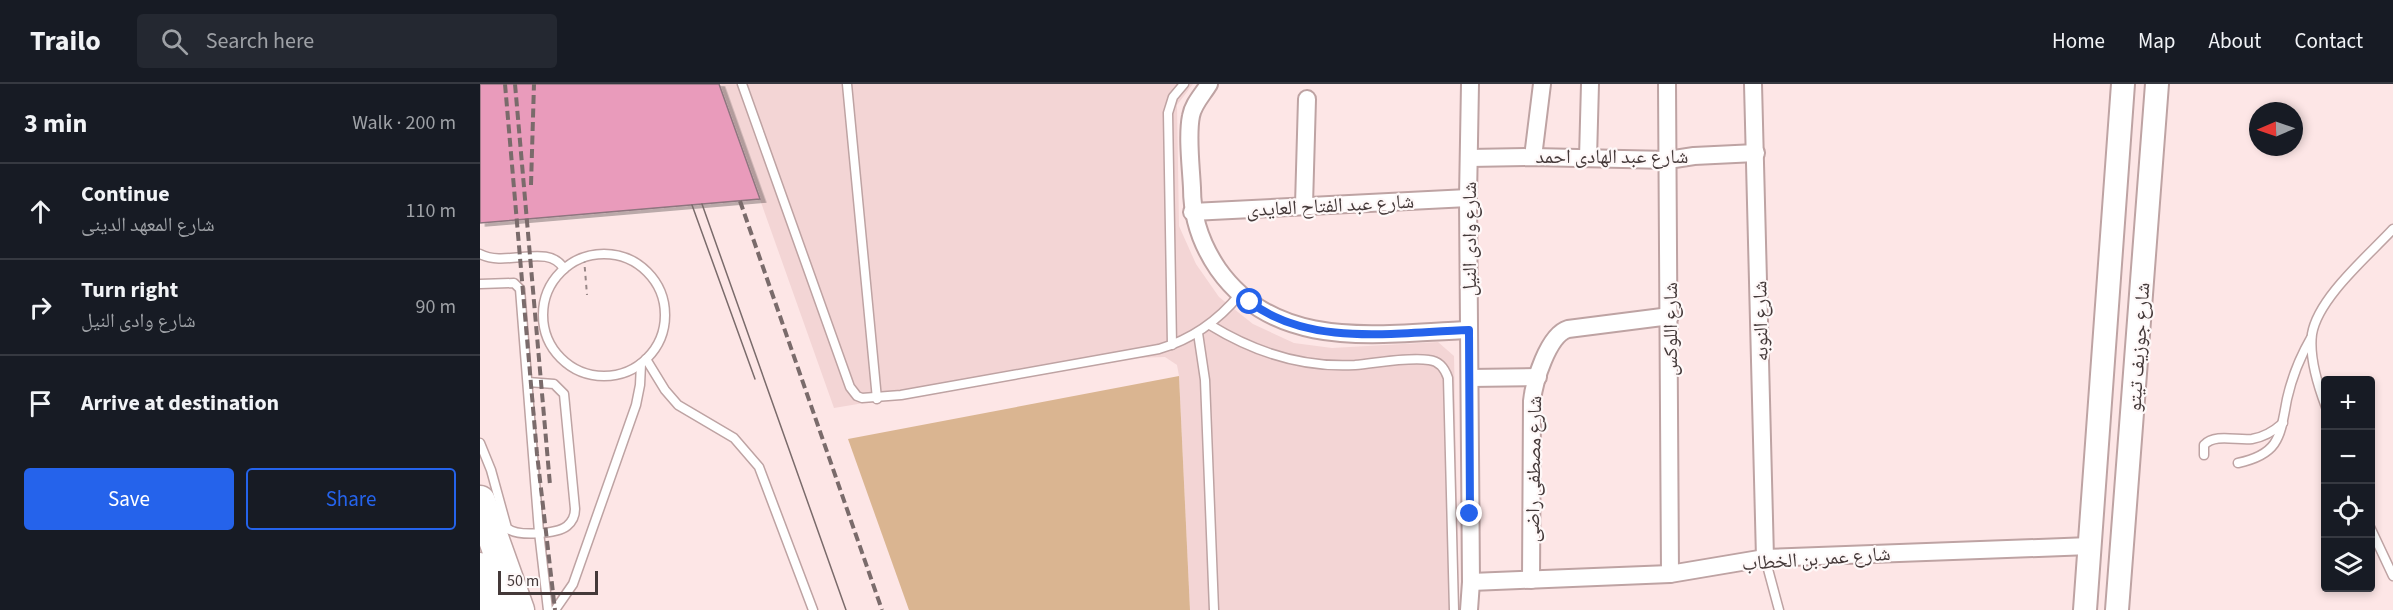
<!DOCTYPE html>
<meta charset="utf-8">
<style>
:root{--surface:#171b24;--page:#242831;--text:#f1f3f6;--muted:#9ea1a6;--line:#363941;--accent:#2563eb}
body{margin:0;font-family:"Source Sans 3","Noto Naskh Arabic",sans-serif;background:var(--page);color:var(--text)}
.controls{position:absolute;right:18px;bottom:18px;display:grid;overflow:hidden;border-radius:6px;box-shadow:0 3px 9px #0003}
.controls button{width:54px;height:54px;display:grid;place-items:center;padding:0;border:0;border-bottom:2px solid var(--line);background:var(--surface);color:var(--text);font:30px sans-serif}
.compass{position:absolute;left:1769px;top:18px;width:54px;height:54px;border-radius:50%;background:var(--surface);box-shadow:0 3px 9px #0003;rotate:268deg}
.scale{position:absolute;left:18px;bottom:15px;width:100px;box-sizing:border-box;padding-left:6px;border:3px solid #443939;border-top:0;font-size:16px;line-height:21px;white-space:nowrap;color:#443939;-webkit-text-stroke:4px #fef8f8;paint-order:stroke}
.stop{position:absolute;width:18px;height:18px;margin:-14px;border:4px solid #2563eb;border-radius:50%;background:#fff}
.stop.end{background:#2563eb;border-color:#fff;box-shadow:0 2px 6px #0008}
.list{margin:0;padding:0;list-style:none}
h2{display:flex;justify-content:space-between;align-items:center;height:78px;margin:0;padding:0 24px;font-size:26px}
h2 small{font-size:20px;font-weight:400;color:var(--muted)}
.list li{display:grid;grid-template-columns:39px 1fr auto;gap:18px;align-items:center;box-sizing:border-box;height:96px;padding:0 24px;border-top:2px solid var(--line)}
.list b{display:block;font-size:22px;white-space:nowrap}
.list p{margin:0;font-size:20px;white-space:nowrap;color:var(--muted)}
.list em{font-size:20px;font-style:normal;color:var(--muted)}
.actions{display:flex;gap:12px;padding:18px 24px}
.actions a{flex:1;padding:14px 0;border:2px solid var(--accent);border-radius:6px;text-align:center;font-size:21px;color:var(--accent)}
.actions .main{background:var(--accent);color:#fff}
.icon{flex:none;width:33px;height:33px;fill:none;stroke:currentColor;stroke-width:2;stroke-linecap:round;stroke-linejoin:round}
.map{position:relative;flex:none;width:1913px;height:526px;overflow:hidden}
header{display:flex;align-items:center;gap:36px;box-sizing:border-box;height:84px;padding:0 30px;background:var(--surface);border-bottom:2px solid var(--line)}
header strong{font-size:28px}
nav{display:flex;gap:33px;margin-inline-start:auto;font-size:21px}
.search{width:420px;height:54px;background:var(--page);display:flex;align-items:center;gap:15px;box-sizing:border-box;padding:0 21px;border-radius:6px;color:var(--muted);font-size:22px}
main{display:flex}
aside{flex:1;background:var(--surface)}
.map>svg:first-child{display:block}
</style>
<header>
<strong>Trailo</strong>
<div class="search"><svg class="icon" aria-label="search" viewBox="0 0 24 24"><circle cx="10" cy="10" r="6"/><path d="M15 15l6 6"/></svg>Search here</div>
<nav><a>Home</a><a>Map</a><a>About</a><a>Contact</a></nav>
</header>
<main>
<aside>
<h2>3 min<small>Walk · 200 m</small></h2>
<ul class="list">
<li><svg class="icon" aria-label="ahead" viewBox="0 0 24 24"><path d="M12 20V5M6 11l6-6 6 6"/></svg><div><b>Continue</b><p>شارع المعهد الدينى</p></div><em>110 m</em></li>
<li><svg class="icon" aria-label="right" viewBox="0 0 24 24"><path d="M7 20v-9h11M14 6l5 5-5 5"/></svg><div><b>Turn right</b><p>شارع وادى النيل</p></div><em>90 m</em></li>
<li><svg class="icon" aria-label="arrive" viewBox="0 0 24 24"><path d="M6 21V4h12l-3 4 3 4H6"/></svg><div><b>Arrive at destination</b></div></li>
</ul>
<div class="actions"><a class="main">Save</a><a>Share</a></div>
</aside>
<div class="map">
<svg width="1913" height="526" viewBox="0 0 1913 526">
<defs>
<filter id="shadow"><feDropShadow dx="5.5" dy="3" stdDeviation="0" flood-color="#0004"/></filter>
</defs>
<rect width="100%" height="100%" fill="#fde6e6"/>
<polygon fill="#f3d5d5" points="239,0 713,0 697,21 699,142 716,180 739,213 773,240 814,259 852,264 958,258 974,272 979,526 710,526 699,292 697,281 685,273 654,274 354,324"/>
<polygon fill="#dab591" points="699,292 710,526 429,526 368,355"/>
<polygon fill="#e99bbb" stroke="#8e767f" stroke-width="1.5" filter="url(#shadow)" points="0,0 239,0 280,115 0,139"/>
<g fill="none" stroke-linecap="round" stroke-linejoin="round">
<g stroke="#bea3a3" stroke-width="11">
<g id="lane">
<path d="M262,0L370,303L377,312L382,314L421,311L679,265C713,255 738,237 760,210"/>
<polyline points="367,0 397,315"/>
<path d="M0,170C26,184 69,158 84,185"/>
<circle cx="124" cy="231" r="61"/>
<polyline points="0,200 34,199 40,205 59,448 68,526"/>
<path d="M730,241C774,268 822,284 875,281C897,279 927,273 949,276C959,277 965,285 968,294L974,526"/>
<polyline points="718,249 725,296 734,526"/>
<polyline points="692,261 688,29 693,13 704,0"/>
<polyline points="166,275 185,306 198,321 254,354 279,383 333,526"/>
<path d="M1846,323C1838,302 1829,273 1832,250C1838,214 1888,172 1913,145"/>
<path d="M0,359L11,386L27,444C37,453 77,450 87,442C93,437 95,432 95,425L84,310L74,300L48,298"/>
<path d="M1724,371V361C1735,349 1758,357 1772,355C1784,353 1794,347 1803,339"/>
<path d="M1758,379C1800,370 1800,352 1807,315C1812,293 1820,273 1831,254"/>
<polyline points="1890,443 1913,492"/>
<polyline points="1285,474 1299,526"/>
<polyline points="75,526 93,500 156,321 160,301 161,280"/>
</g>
</g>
<g stroke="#bea3a3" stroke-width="20">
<g id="street">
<path d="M729,0C723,10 713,20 711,32C707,52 711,83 712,104C712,134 721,160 738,185C797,269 900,249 989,246"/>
<polyline points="1187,0 1190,490"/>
<polyline points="1273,0 1285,474"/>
<polyline points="1053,73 1062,0"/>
<polyline points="989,74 1053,73 1188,76 1214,72 1276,69"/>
<polyline points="1108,74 1110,0"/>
<polyline points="824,121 827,15"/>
<polyline points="712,128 988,114"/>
<polyline points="990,294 1058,293"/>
<path d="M1051,496L1052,317C1054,298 1068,251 1088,245L1190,232"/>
<polyline points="991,498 1190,490 1285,474 1610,462"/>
<polyline points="989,526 991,498 988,114 990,0"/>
</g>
</g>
<g stroke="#bea3a3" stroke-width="26">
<g id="secondary">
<polyline points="1605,526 1643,0"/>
<polyline points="1637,526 1677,0"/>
</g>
</g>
<g stroke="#bea3a3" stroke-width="33">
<g id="highway">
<polyline points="0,417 39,526"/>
<polyline points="0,484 14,526"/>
</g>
</g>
<polyline stroke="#988787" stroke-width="2" stroke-dasharray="4.5 4.5" stroke-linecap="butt" points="104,174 107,211"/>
<use href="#lane" stroke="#fff" stroke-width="8"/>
<use href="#street" stroke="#fff" stroke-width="16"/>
<use href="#secondary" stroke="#fff" stroke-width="22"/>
<use href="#highway" stroke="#fff" stroke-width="30"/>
<g stroke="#7a6b6b" stroke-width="1.5">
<polyline points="222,120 366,526"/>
<polyline points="212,121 275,295"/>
</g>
<g stroke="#7a6b6b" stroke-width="4" stroke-dasharray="9 4.5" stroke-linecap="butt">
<polyline points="25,0 57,370 75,526"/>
<polyline points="35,0 70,401"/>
<polyline points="51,101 54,0"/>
<polyline points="260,117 402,526"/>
</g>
</g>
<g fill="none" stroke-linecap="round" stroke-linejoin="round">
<path stroke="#2563eb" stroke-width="8" d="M770,218C831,264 917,248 989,246L990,430"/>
</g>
<g text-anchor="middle" stroke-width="4.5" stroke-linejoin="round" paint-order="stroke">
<g font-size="20" fill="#443939" stroke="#fef8f8">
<text x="1132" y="79">شارع عبد الهادى احمد</text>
<text transform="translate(850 121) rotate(-3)" y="7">شارع عبد الفتاح العايدى</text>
<text transform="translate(989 155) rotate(-90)" y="7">شارع وادى النيل</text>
<text transform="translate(1280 237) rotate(-91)" y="7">شارع النوبه</text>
<text transform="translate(1190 245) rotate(-90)" y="7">شارع اللوكس</text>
<text transform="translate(1658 263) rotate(-86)" y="7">شارع جوزيف تيتو</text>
<text transform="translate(1053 385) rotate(-89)" y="7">شارع مصطفى راضى</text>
<text transform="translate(1336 474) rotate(-4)" y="7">شارع عمر بن الخطاب</text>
</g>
</g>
</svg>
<div class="controls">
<button>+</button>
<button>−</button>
<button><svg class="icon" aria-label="locate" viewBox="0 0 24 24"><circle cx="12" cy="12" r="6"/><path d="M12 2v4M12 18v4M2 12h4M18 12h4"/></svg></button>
<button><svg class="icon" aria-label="layers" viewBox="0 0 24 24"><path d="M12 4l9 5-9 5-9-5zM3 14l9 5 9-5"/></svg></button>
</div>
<svg class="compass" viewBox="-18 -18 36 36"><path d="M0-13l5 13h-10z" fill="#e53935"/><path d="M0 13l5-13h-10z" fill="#9ea1a6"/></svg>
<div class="scale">50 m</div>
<div class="stop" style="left:770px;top:218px"></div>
<div class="stop end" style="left:990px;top:430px"></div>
</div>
</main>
